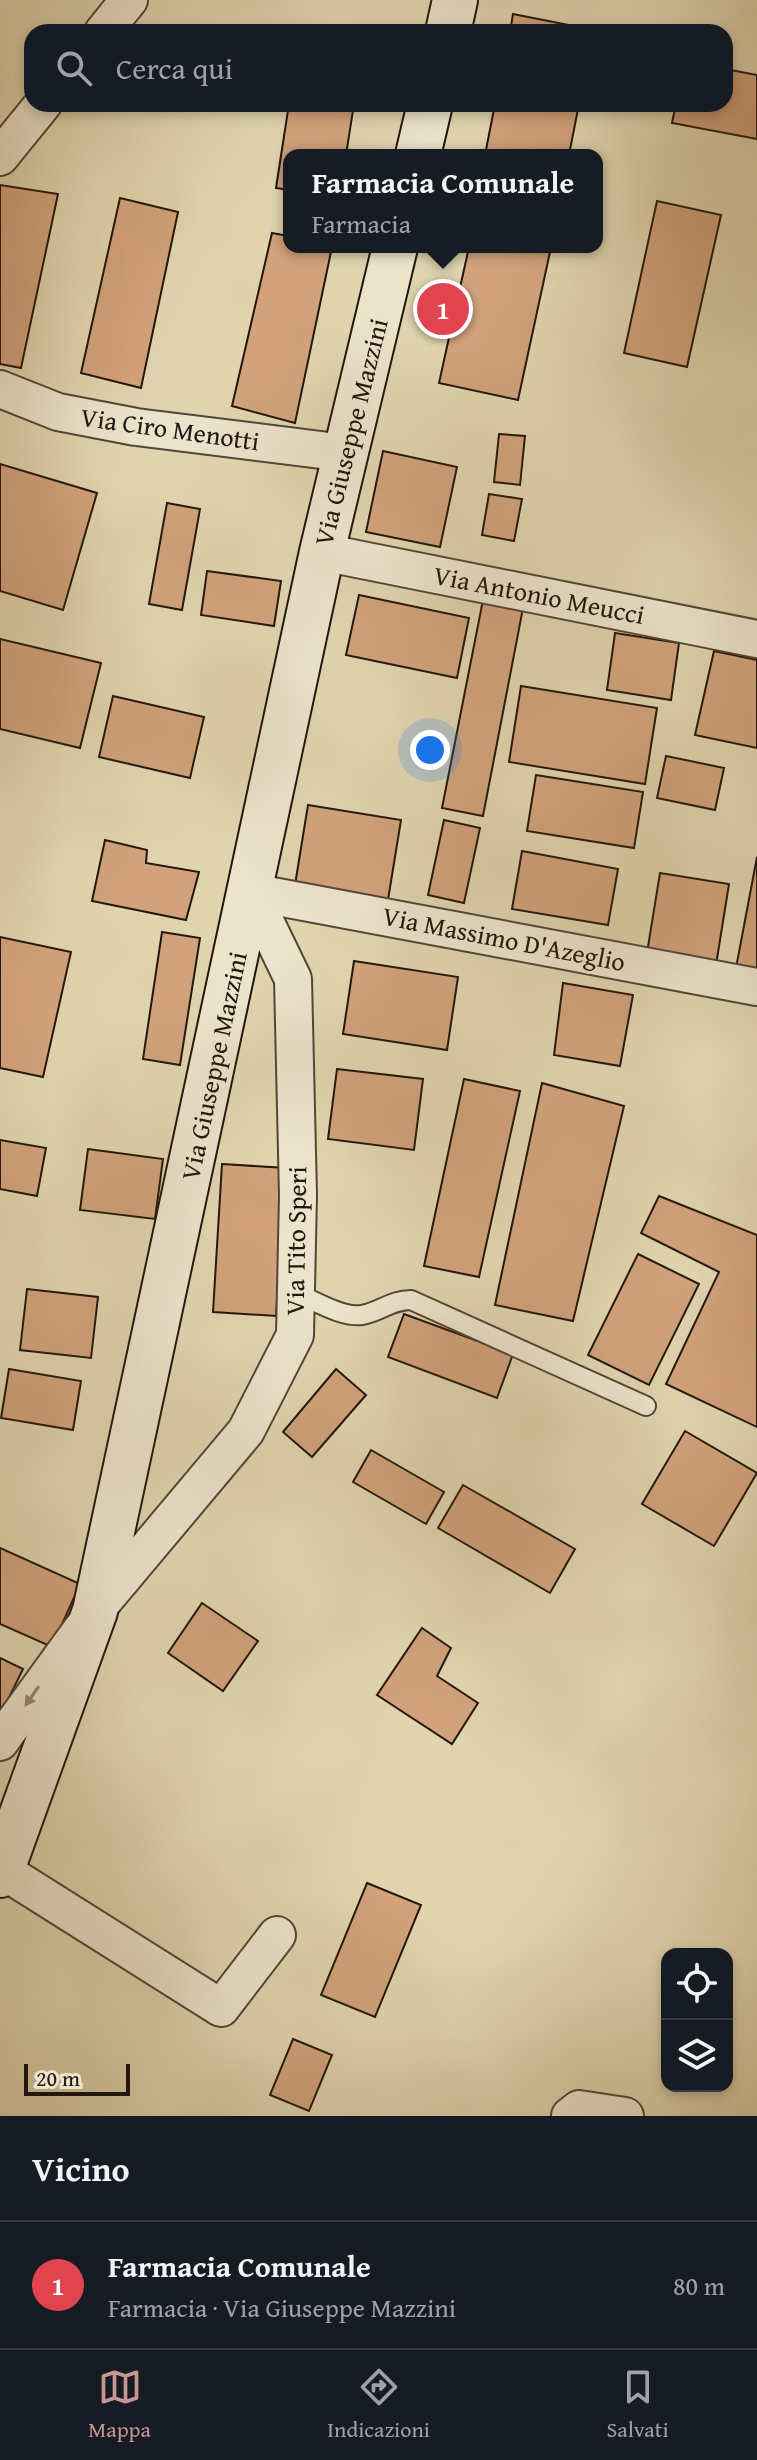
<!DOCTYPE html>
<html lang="it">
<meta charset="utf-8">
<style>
:root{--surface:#171b24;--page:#242831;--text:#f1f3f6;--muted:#9ea1a6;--line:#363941;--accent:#c59692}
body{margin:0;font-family:"Gentium Book Plus",serif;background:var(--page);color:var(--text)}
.controls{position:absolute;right:24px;bottom:24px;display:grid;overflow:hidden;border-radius:16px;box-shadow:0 4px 12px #0003}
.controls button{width:72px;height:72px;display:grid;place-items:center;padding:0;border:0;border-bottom:2px solid var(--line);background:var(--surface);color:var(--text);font:40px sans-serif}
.scale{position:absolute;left:24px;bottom:20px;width:106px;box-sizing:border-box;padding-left:8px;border:4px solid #23170d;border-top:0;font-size:22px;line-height:28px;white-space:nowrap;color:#23170d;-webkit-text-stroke:6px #ebe3cb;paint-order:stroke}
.you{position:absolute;left:430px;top:750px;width:28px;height:28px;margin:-20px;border:6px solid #fff;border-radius:50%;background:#1a73e8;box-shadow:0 0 0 12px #1a73e833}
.badge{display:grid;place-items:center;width:52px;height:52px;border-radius:50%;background:var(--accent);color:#fff;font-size:26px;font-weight:700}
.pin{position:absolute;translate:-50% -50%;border:4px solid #fff;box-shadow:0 2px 8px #0006}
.popup{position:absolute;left:283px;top:149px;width:320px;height:104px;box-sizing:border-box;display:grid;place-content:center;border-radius:16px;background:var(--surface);filter:drop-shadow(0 2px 6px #0005);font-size:26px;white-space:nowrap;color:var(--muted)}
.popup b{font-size:30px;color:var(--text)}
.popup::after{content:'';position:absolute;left:50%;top:100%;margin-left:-16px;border:16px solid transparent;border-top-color:var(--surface)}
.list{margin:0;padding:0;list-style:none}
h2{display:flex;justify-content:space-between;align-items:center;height:104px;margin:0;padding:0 32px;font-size:34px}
h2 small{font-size:26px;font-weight:400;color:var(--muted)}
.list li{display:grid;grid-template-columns:52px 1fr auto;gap:24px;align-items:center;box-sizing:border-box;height:128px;padding:0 32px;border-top:2px solid var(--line)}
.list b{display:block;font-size:30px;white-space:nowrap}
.list p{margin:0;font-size:26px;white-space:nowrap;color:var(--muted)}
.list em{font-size:26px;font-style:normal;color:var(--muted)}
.icon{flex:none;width:44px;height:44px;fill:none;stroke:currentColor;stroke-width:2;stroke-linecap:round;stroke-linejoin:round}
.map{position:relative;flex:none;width:757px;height:2116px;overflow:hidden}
.search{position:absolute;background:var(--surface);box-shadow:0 4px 12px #0003;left:24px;right:24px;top:24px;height:88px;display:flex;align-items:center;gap:20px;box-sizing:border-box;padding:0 28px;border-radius:24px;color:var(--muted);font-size:30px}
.sheet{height:232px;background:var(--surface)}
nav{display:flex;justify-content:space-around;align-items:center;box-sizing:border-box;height:112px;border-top:2px solid var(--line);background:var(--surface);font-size:22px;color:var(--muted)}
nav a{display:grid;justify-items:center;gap:4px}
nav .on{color:var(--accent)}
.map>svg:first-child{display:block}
</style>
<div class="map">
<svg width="757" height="2116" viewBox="0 0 757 2116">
<rect width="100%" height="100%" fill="#e0d4af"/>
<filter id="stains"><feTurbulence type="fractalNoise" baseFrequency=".0025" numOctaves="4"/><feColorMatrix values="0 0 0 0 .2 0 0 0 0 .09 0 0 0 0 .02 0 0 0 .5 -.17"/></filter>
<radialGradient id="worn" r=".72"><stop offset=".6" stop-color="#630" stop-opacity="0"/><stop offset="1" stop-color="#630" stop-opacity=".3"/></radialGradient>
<g fill="#d1a27b" stroke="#23170d" stroke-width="2">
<polygon points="513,14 594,30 593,32 510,32"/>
<polygon points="725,69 757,75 757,139 672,123 676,104 725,104"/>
<polygon points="289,104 354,104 346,155 289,155 289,190 276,188"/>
<polygon points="495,104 579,104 569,155 485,155"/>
<polygon points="0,185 58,194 21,368 0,364"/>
<polygon points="120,198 178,212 141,388 81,373"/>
<polygon points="657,201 721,215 687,367 624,353"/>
<polygon points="272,233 289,236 289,247 332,247 295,423 232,406"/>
<polygon points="469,247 524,247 550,252 518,400 439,383"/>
<polygon points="499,434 525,436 520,485 494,482"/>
<polygon points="383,451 457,467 440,547 366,532"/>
<polygon points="0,464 97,493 63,610 0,591"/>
<polygon points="489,494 522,499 514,541 482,535"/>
<polygon points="167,503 200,509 182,610 149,604"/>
<polygon points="207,571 281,581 274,626 201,615"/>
<polygon points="359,595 469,618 457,678 346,655"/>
<polygon points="483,600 523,608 483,816 442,808"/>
<polygon points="615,633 679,643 671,700 607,690"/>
<polygon points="0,639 101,663 80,748 0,729"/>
<polygon points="714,651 757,660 757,748 695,735"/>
<polygon points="521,686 657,708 645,784 509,762"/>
<polygon points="113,696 204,717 190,778 99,757"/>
<polygon points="666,756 724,768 715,810 657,798"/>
<polygon points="536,775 643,792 634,848 527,831"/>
<polygon points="308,805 401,820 387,906 294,891"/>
<polygon points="444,820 480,828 464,903 428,895"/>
<polygon points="105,840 147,850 146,863 199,872 186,920 92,901"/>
<polygon points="522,851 618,869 608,925 512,909"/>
<polygon points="757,857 757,972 736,968"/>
<polygon points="660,873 729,884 716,965 647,953"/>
<polygon points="162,932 200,938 180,1065 143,1059"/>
<polygon points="0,937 71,952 43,1077 0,1068"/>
<polygon points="354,961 458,977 447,1050 343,1034"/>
<polygon points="563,983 633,995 620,1066 554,1055"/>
<polygon points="337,1069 423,1079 414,1150 328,1139"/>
<polygon points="464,1079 520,1091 479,1277 424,1266"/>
<polygon points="542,1083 624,1106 573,1321 495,1305"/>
<polygon points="0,1140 46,1148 37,1196 0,1189"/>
<polygon points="88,1149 163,1159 155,1219 80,1210"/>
<polygon points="222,1164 286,1168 276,1316 213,1312"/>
<polygon points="659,1196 757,1235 757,1427 666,1384 719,1272 641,1233"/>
<polygon points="638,1254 699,1284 649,1385 588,1355"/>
<polygon points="27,1289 98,1297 91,1358 20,1350"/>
<polygon points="404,1314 513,1354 497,1398 388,1357"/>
<polygon points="9,1369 81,1381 73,1430 1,1418"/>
<polygon points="336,1369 366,1395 312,1457 283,1432"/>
<polygon points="685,1431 757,1473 714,1546 642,1504"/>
<polygon points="371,1450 444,1492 426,1524 353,1482"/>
<polygon points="463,1485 575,1549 550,1593 438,1528"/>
<polygon points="0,1548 80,1584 52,1647 0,1624"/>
<polygon points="202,1603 258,1641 223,1691 168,1653"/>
<polygon points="422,1628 451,1648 437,1676 478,1703 452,1744 377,1695"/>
<polygon points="0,1658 23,1669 0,1716"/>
<polygon points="367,1883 421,1905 375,2017 321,1995"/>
<polygon points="293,2039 332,2055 309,2111 270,2095"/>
</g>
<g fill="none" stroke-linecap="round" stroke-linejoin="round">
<g stroke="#524636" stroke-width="22">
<path id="service" d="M296,1293C314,1300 342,1318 362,1315C380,1312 391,1300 411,1300L646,1406"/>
</g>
<g stroke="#524636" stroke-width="40">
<g id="minor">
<polyline points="103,32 129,0"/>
<polyline points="0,157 43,104"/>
<polyline points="0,389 58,412 136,427 345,453"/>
<polyline points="322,552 757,639"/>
<polyline points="251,892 757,987"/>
<polyline points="0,1742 95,1611 246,1431 295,1335 298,1195 293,979 251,892"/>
<polyline points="2,1870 221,2008 277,1935"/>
<polyline points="570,2116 579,2109 625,2116"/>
</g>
</g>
<g stroke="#23170d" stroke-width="48">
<g id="secondary">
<polyline points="448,32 455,0"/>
<polyline points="418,155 430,104"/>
<polyline points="0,1875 95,1611 322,552 395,247"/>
</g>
</g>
<use href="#service" stroke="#ebe3cb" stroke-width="18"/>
<use href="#minor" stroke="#ebe3cb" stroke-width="36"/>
<use href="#secondary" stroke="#ebe3cb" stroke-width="44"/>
</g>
<defs><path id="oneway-solid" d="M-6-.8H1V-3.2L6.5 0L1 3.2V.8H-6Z" transform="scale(2)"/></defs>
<use fill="#918776" href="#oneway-solid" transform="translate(32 1696) rotate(125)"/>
<g text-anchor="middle" stroke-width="6" stroke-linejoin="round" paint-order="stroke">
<g font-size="26" fill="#23170d" stroke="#ebe3cb">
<text transform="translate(170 429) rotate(8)" y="9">Via Ciro Menotti</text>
<text transform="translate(351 432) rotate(-76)" y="9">Via Giuseppe Mazzini</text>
<text transform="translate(539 595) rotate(11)" y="9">Via Antonio Meucci</text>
<text transform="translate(504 939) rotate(11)" y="9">Via Massimo D'Azeglio</text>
<text transform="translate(214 1066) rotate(-78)" y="9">Via Giuseppe Mazzini</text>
<text transform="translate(296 1241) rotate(-89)" y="9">Via Tito Speri</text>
</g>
</g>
<rect width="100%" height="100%" filter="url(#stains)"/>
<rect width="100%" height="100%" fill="url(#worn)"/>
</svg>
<div class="controls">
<button><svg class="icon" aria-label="locate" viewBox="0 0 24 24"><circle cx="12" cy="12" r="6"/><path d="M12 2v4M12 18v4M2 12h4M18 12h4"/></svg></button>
<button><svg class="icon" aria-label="layers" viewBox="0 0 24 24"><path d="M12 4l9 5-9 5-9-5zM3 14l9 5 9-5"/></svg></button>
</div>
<div class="scale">20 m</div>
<div class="you"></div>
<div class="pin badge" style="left:443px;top:309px;background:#e0444e">1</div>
<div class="popup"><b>Farmacia Comunale</b>Farmacia</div>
<div class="search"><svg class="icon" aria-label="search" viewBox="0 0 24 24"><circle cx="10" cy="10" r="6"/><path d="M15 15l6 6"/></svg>Cerca qui</div>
</div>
<section class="sheet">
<h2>Vicino<small></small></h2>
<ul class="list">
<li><span class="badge" style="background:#e0444e">1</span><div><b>Farmacia Comunale</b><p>Farmacia · Via Giuseppe Mazzini</p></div><em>80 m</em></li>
</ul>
</section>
<nav>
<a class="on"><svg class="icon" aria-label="map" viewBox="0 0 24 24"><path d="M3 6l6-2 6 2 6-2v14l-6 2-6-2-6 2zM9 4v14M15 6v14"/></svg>Mappa</a>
<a><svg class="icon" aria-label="directions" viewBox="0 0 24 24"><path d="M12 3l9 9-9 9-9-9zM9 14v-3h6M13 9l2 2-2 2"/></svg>Indicazioni</a>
<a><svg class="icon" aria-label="saved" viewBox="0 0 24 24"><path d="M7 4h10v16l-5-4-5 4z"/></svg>Salvati</a>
</nav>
